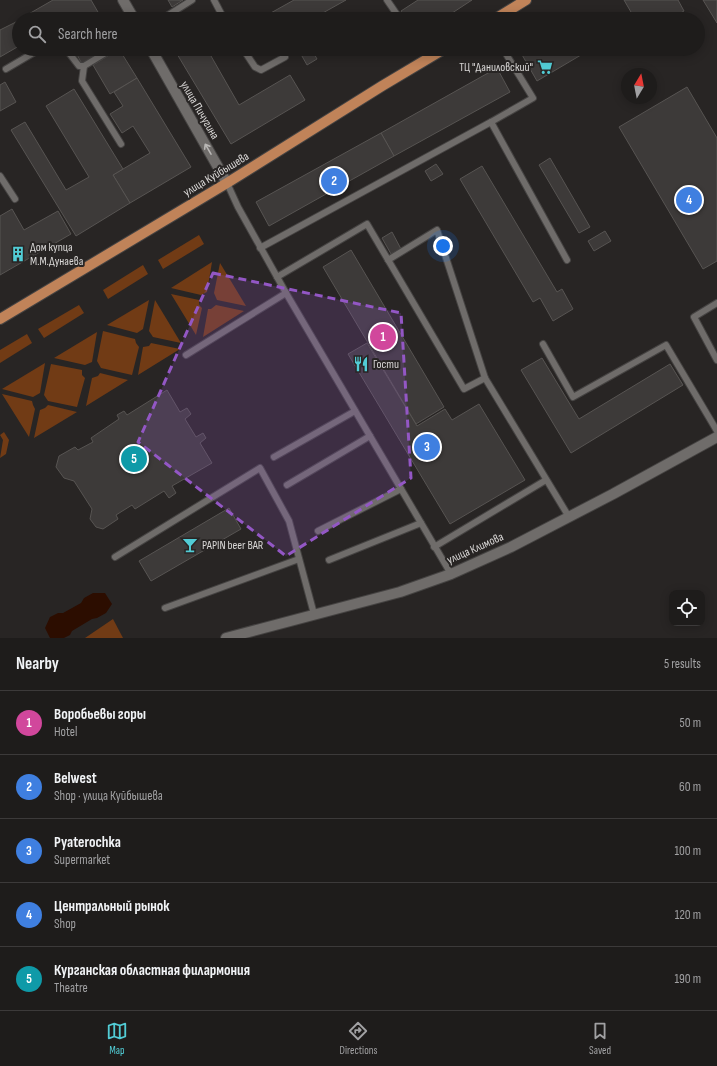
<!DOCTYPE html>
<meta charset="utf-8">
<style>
:root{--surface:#1e1c1b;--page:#2b2928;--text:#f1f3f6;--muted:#a1a1a3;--line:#3c3a3a;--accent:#52ccd5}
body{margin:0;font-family:"Sofia Sans Condensed",sans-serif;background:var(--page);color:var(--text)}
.controls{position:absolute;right:12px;bottom:12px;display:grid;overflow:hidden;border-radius:8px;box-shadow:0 2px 10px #0003}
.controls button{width:36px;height:36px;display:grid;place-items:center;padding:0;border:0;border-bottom:1px solid var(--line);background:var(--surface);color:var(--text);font:20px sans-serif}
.compass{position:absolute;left:621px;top:68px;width:36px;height:36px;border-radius:50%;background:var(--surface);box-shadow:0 2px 10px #0003;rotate:10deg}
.you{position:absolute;left:443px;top:246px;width:14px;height:14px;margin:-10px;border:3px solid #fff;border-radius:50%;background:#1a73e8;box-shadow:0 0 0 6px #1a73e833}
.badge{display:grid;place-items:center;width:26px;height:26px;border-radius:50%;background:var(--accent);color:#fff;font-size:13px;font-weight:700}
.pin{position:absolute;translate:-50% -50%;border:2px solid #fff;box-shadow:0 1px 4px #0006}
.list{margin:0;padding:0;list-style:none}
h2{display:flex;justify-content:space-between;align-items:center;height:52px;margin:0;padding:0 16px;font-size:17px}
h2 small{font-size:13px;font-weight:400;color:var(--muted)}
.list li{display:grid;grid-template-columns:26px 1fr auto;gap:12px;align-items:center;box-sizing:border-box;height:64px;padding:0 16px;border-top:1px solid var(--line)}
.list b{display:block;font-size:15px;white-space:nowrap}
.list p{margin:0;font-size:13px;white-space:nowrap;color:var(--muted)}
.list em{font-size:13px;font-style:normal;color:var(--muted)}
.icon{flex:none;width:22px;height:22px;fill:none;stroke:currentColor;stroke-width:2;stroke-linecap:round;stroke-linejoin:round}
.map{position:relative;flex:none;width:717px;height:638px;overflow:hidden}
.search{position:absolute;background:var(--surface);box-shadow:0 2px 10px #0003;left:12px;right:12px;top:12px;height:44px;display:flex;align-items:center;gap:10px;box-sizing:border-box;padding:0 14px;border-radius:22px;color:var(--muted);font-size:15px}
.sheet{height:372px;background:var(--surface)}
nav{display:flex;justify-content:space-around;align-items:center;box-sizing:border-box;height:56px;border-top:1px solid var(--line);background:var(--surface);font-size:11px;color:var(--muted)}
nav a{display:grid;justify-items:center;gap:2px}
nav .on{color:var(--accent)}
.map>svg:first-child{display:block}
</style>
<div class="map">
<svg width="717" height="638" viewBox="0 0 717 638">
<rect width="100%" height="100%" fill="#282524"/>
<g fill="#713b15">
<polygon points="199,235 204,244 163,269 158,260"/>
<polygon points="212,262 207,292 201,295 171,288"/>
<polygon points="220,263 246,306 217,300 214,293"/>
<polygon points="143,265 148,274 108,299 103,290"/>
<polygon points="171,294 199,300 199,305 202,308 196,335"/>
<polygon points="149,300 143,329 137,333 107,325"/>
<polygon points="155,300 181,343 153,337 149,331"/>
<polygon points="79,305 84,313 44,338 38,329"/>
<polygon points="216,305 244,311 203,337 208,309 211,309"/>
<polygon points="103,331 135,339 136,343 139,347 132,375 101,368 97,361"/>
<polygon points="97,332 92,362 85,365 54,358"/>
<polygon points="27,334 32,343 0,363 0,350"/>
<polygon points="151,343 180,349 138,375 143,347 149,346"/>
<polygon points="45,363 40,393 33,397 2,389"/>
<polygon points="51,364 82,370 82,375 85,378 77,407 48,401 44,395"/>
<polygon points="100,373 128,380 86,406 92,378 98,376"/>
<polygon points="2,394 32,401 33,405 35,409 29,437"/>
<polygon points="48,405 77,412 34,438 40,410 45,408"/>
<polygon points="4,432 9,440 6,454 0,458 3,440 0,435"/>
<polygon points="113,619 123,638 85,638"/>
</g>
<polygon fill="#2c0d00" points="93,593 105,593 112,604 106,613 97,618 92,619 72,631 70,635 64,638 50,638 45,628 50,617 58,613 63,613 81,603 84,598"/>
<g fill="#3d3a39" stroke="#575452">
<polygon points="53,0 91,0 102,19 69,19 68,17 65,19 20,19"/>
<polygon points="168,0 183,0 172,7"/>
<polygon points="294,0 346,0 312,19 260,19"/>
<polygon points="418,0 472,0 443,19 406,19 401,11"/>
<polygon points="624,0 678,0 684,11 670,19 635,19"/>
<polygon points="703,0 717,0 717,23"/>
<polygon points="18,21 19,46 0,57 0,30"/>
<polygon points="74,49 107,49 82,64"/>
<polygon points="119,49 137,78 110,94 93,65"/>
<polygon points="174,49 207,49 239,105 290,75 305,100 231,144"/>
<polygon points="298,49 314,49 312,50 317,59 307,65"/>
<polygon points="527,49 584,49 586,52 537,81 521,53"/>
<polygon points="497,68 510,92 394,156 381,133"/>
<polygon points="137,78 191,167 130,203 113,175 150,153 133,126 122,133 110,114 123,106 114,92"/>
<polygon points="5,82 16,102 0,111 0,85"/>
<polygon points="687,87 717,138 717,261 703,269 619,127"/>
<polygon points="74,89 123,169 113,175 130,203 76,236 11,130 25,122 66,190 89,177 46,106"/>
<polygon points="381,133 394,156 269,226 256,202"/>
<polygon points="550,158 590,227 579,233 539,165"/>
<polygon points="436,164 443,174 431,181 425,171"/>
<polygon points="482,166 557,292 562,289 573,309 553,321 540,298 533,302 460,179"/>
<polygon points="12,209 24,230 58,211 71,234 0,275 0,216"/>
<polygon points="605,231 611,241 594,251 588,241"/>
<polygon points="392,232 401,249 391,254 382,238"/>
<polygon points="351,250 444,407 416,424 323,267"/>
<polygon points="367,343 417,426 445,409 452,420 479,404 525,480 450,524 348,354"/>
<polygon points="542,358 579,419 670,364 683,385 571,453 521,370"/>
<polygon points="167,390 180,412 187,408 191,414 185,419 196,437 203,433 206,438 200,443 212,463 172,486 176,493 169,498 164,491 135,509 132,505 116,515 118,519 103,529 96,527 90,519 92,509 74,481 64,478 56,467 59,456 75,447 78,450 93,442 91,438 119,419 117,415 124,411 127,415"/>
<polygon points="229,508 241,529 151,581 139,561"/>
</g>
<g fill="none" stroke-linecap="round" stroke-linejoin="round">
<g stroke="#454342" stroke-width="8">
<g id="lane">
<polyline points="214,0 224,19"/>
<polyline points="387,0 400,19"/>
<polyline points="162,19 192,0"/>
<polyline points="66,49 79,66 84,66 112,49"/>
<polyline points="243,49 255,67 261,70 285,57"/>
<polyline points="421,49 428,59"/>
<polyline points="503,49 533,98 491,122 567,260"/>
<polyline points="84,66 82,81 121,144"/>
<polyline points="6,69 40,49"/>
<polyline points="0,176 15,199"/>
<polyline points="260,248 491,122"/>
<polyline points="388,260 437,230 485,378 569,517"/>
<polyline points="277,277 367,224 464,389 485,378"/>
<polyline points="286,293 451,574"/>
<polyline points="717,303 694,317 717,360"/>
<polyline points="543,344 573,397 666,345 717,431"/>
<polyline points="186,355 286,293 238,207 227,183"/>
<polyline points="274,457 355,411"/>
<polyline points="287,485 370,436"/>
<polyline points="318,531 401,489"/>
<polyline points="434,547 546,480"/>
<polyline points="115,557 260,468 289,521 314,614"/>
<polyline points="329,560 421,523"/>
<polyline points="165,608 299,559"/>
</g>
</g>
<g stroke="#454342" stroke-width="12">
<g id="secondary">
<polyline points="123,0 134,19"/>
<polyline points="151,49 227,183"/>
<polyline points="226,638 400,592 451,574 511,547 613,494 717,437"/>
</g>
</g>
<g stroke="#454342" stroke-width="12">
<g id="primary">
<polyline points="495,19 526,0"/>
<polyline points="0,319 227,183 382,86 444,49"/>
</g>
</g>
<use href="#lane" stroke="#6f6c6a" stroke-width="6"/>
<use href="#secondary" stroke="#6f6c6a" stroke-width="10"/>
<use href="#primary" stroke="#c08359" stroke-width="10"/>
</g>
<defs><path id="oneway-shaft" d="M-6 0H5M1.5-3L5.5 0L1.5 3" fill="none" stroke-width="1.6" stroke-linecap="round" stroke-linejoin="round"/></defs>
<use stroke="#bab8b6" href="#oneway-shaft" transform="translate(208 149) rotate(-120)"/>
<path fill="#9357c5" fill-opacity="0.2" stroke="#9357c5" stroke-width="3" stroke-dasharray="8 5" stroke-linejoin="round" d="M213,273L401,313L411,478L286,556L138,442Z"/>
<defs>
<g id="supermarket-bare" transform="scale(1.2)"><path d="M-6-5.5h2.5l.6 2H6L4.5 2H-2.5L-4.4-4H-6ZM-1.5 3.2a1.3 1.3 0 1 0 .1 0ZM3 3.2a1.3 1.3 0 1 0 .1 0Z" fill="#52ccd5" stroke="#282524" stroke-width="2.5" paint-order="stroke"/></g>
<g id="building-bare" transform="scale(1.2)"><path d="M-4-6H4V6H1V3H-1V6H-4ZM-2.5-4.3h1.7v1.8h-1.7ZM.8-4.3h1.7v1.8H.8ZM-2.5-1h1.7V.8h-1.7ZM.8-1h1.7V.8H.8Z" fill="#52ccd5" stroke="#282524" stroke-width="2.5" paint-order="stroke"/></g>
<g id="restaurant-bare" transform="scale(1.2)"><path d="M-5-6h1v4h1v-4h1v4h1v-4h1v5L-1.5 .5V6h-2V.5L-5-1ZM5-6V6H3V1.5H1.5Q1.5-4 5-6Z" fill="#52ccd5" stroke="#282524" stroke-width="2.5" paint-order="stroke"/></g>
<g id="bar-bare" transform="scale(1.2)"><path d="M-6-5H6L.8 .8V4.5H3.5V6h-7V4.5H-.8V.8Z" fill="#52ccd5" stroke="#282524" stroke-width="2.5" paint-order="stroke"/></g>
</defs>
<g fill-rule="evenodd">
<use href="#supermarket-bare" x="545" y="67"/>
<use href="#building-bare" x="18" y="254"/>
<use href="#restaurant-bare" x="361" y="364"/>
<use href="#bar-bare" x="190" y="545"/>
</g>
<g text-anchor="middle" stroke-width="4" stroke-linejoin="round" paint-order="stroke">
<g font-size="12" fill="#dad8d7" stroke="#282524" text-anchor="start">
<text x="533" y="71" text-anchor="end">ТЦ "Даниловский"</text>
<text x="30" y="251">Дом купца<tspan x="30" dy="14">М.М.Дунаева</tspan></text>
<text x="373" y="368">Гости</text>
<text x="202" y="549">PAPIN beer BAR</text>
</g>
<g font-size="12" fill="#dad8d7" stroke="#282524">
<text transform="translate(200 110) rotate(60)" y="4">улица Пичугина</text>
<text transform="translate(216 174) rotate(-31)" y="4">улица Куйбышева</text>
<text transform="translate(475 548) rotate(-24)" y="4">улица Климова</text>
</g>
</g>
</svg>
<div class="controls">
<button><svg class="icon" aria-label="locate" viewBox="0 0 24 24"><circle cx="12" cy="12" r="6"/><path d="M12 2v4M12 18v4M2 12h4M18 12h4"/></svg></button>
</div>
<svg class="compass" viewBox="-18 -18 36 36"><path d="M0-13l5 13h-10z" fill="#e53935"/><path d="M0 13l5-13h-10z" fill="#a1a1a3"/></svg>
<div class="you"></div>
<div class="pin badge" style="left:383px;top:337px;background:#d1479c">1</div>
<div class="pin badge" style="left:334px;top:181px;background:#3f7fe0">2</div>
<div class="pin badge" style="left:427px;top:447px;background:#3f7fe0">3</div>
<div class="pin badge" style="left:689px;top:200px;background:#3f7fe0">4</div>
<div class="pin badge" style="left:134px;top:459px;background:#0f9aa8">5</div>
<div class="search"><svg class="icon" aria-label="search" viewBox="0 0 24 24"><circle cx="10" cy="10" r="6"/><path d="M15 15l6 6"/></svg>Search here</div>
</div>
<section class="sheet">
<h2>Nearby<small>5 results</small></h2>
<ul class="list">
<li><span class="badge" style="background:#d1479c">1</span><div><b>Воробьевы горы</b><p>Hotel</p></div><em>50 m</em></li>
<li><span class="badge" style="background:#3f7fe0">2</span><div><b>Belwest</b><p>Shop · улица Куйбышева</p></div><em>60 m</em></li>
<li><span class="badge" style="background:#3f7fe0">3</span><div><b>Pyaterochka</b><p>Supermarket</p></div><em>100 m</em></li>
<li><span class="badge" style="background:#3f7fe0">4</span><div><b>Центральный рынок</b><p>Shop</p></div><em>120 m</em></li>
<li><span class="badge" style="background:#0f9aa8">5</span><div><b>Курганская областная филармония</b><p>Theatre</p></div><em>190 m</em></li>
</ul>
</section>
<nav>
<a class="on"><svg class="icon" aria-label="map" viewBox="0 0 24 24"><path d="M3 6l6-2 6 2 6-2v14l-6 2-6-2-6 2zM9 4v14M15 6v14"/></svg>Map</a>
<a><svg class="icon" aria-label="directions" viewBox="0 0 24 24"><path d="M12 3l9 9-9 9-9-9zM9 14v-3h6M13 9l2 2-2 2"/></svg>Directions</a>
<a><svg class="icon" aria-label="saved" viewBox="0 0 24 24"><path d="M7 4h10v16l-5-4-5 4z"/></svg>Saved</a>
</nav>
